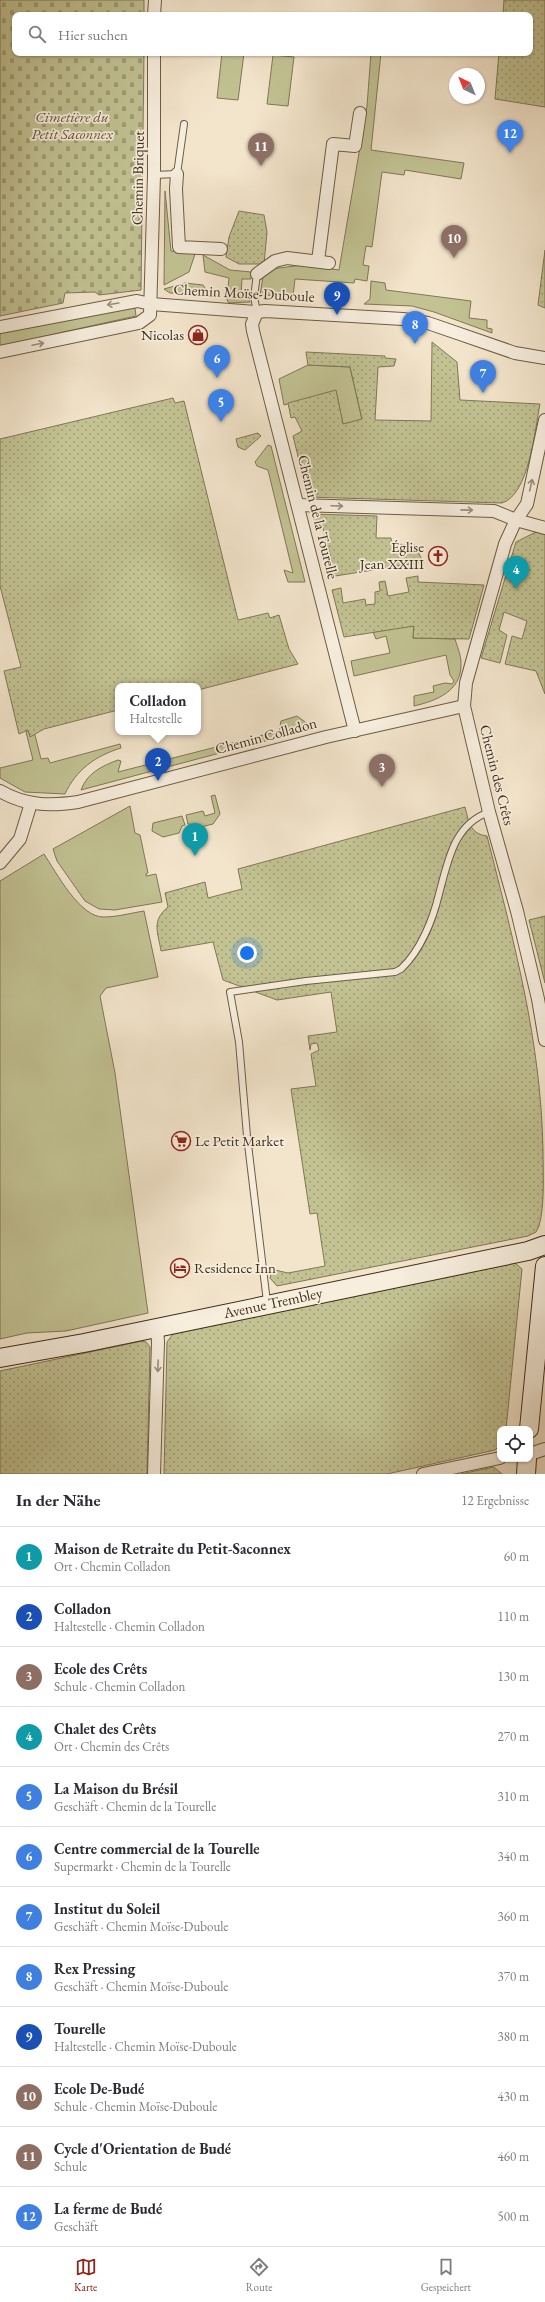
<!DOCTYPE html>
<html lang="de">
<meta charset="utf-8">
<style>
:root{--surface:#fff;--page:#f7f7f7;--text:#2b2b33;--muted:#7c7c81;--line:#e1e1e2;--accent:#8f2418}
body{margin:0;font-family:"EB Garamond",serif;background:var(--page);color:var(--text)}
.controls{position:absolute;right:12px;bottom:12px;display:grid;overflow:hidden;border-radius:8px;box-shadow:0 1px 3px #0004}
.controls button{width:36px;height:36px;display:grid;place-items:center;padding:0;border:0;border-bottom:1px solid var(--line);background:var(--surface);color:var(--text);font:20px sans-serif}
.compass{position:absolute;left:449px;top:68px;width:36px;height:36px;border-radius:50%;background:var(--surface);box-shadow:0 1px 3px #0004;rotate:317deg}
.you{position:absolute;left:247px;top:953px;width:14px;height:14px;margin:-10px;border:3px solid #fff;border-radius:50%;background:#1a73e8;box-shadow:0 0 0 6px #1a73e833}
.badge{display:grid;place-items:center;width:26px;height:26px;border-radius:50%;background:var(--accent);color:#fff;font-size:13px;font-weight:700}
.pin{position:absolute;translate:-50% -33px;filter:drop-shadow(0 1px 2px #0008)}
.pin::after{content:'';position:absolute;top:21px;width:14px;height:12px;background:inherit;clip-path:polygon(0 0,100% 0,50% 100%)}
.popup{position:absolute;left:115px;top:683px;width:86px;height:52px;box-sizing:border-box;display:grid;place-content:center;border-radius:8px;background:var(--surface);filter:drop-shadow(0 1px 3px #0005);font-size:13px;white-space:nowrap;color:var(--muted)}
.popup b{font-size:15px;color:var(--text)}
.popup::after{content:'';position:absolute;left:50%;top:100%;margin-left:-8px;border:8px solid transparent;border-top-color:var(--surface)}
.list{margin:0;padding:0;list-style:none}
h2{display:flex;justify-content:space-between;align-items:center;height:52px;margin:0;padding:0 16px;font-size:17px}
h2 small{font-size:13px;font-weight:400;color:var(--muted)}
.list li{display:grid;grid-template-columns:26px 1fr auto;gap:12px;align-items:center;box-sizing:border-box;height:60px;padding:0 16px;border-top:1px solid var(--line)}
.list b{display:block;font-size:15px;white-space:nowrap}
.list p{margin:0;font-size:13px;white-space:nowrap;color:var(--muted)}
.list em{font-size:13px;font-style:normal;color:var(--muted)}
.icon{flex:none;width:22px;height:22px;fill:none;stroke:currentColor;stroke-width:2;stroke-linecap:round;stroke-linejoin:round}
.map{position:relative;flex:none;width:545px;height:1474px;overflow:hidden}
.search{position:absolute;background:var(--surface);box-shadow:0 1px 3px #0004;left:12px;right:12px;top:12px;height:44px;display:flex;align-items:center;gap:10px;box-sizing:border-box;padding:0 14px;border-radius:8px;color:var(--muted);font-size:15px}
.sheet{height:772px;background:var(--surface)}
nav{display:flex;justify-content:space-around;align-items:center;box-sizing:border-box;height:56px;border-top:1px solid var(--line);background:var(--surface);font-size:11px;color:var(--muted)}
nav a{display:grid;justify-items:center;gap:2px}
nav .on{color:var(--accent)}
.map>svg:first-child{display:block}
</style>
<div class="map">
<svg width="545" height="1474" viewBox="0 0 545 1474">
<defs>
<pattern id="cemetery-stones" width="16" height="16" patternUnits="userSpaceOnUse"><rect width="16" height="16" fill="#c2c293"/><path d="M2 7V4a2 2 0 0 1 4 0v3zM10 15v-3a2 2 0 0 1 4 0v3z" fill="#9f9e77"/></pattern>
<pattern id="park-dots" width="8" height="8" patternUnits="userSpaceOnUse"><rect width="8" height="8" fill="#c2c293"/><path d="M2 2h.1M6 6h.1" fill="none" stroke="#9f9e77" stroke-width="1.8" stroke-linecap="round"/></pattern>
</defs>
<rect width="100%" height="100%" fill="#f3e5cc"/>
<filter id="stains"><feTurbulence type="fractalNoise" baseFrequency=".005" numOctaves="4"/><feColorMatrix values="0 0 0 0 .2 0 0 0 0 .09 0 0 0 0 .02 0 0 0 .5 -.17"/></filter>
<radialGradient id="worn" r=".72"><stop offset=".6" stop-color="#630" stop-opacity="0"/><stop offset="1" stop-color="#630" stop-opacity=".3"/></radialGradient>
<g fill="#c2c293" stroke="#807856">
<polygon points="222,53 244,53 238,100 217,98"/>
<polygon points="371,53 381,53 371,150 464,163 461,179 405,170 404,175 382,172 372,247 366,246 363,265 369,266 367,281 355,279 354,283 295,279 293,296 260,295 264,270 302,265 339,270 367,106"/>
<polygon points="273,55 294,57 288,106 267,104"/>
<polygon points="165,191 171,251 195,254 189,272 164,285"/>
<polygon points="203,255 230,270 251,272 251,279 242,279 241,294 247,295 250,302 229,303 227,300 229,278 205,272"/>
<polygon points="371,281 385,283 386,290 471,301 469,318 487,320 487,328 492,329 492,333 434,312 412,306 364,304 370,299"/>
<polygon points="185,283 203,285 209,294 170,293 164,289"/>
<polygon points="135,308 136,316 0,346 0,333 88,315"/>
<polygon points="308,365 350,367 362,420 343,424 336,391 284,405 279,379"/>
<polygon points="268,445 271,446 305,582 288,582 284,570 293,573 268,470 257,466 255,462"/>
<path d="M414,625L413,638L455,639C457,646 461,655 461,663C462,692 435,701 414,706V696L434,692L433,686L445,683L452,684L454,681L450,675L446,655L354,676L351,661L390,653L386,636L376,639L373,632Z"/>
<path d="M297,716L309,725L310,729L81,790C87,773 102,766 118,760L121,761L118,772L279,731L281,721Z"/>
<path d="M33,727L41,759L48,758L50,763L120,744L121,748C95,756 76,770 65,794L25,792L0,778V768L33,760L26,732Z"/>
<polygon points="215,795 220,814 213,824 197,828 195,825 188,824 186,815 203,811 205,816 215,813 211,796"/>
<polygon points="130,806 135,833 140,835 148,873 146,874 146,876 156,874 162,902 115,910 99,909 85,901 57,861 53,849"/>
<polygon points="182,816 185,825 182,826 179,833 163,837 152,831 153,823"/>
<path d="M44,854C56,872 80,918 104,917C117,917 131,913 144,911L158,977L106,988L100,996L115,1073L148,1313L66,1331L27,1333L0,1339V881Z"/>
</g>
<polygon fill="url(#cemetery-stones)" stroke="#807856" points="0,0 144,0 144,15 15,15 15,53 144,53 141,290 99,295 95,292 65,293 63,303 0,316"/>
<g fill="url(#park-dots)" stroke="#807856">
<polygon points="504,0 545,0 545,107 495,99 499,53 530,53 530,15 503,15"/>
<polygon points="239,211 264,215 267,232 264,264 239,264 226,257 229,237"/>
<polygon points="545,250 545,308 538,305"/>
<path d="M432,342L457,362L460,400L540,404C535,429 529,495 502,503L308,497L293,436L302,431L295,417L291,418L288,403L336,390L343,424L362,419L350,367L308,365L306,352L385,356V358L396,359L394,366L378,367L375,420L431,421Z"/>
<polygon points="173,398 175,403 184,401 238,620 268,613 270,618 279,615 289,649 298,664 198,690 198,686 118,686 118,710 44,729 30,737 28,730 19,734 4,671 21,667 0,586 0,439"/>
<polygon points="258,433 261,436 245,450 238,447 236,439"/>
<polygon points="313,514 377,516 376,538 391,538 392,544 415,545 423,562 329,577 326,564 332,562 322,525 316,527"/>
<polygon points="538,531 545,532 545,694 536,671 505,664 512,636 522,639 527,621 504,612 499,630 507,635 500,663 481,658 516,542"/>
<polygon points="418,576 418,582 484,585 469,639 413,638 414,626 344,637 332,590 341,588 343,603 365,599 366,605 375,604 375,592 380,591 379,582 385,581 388,596 409,592 406,578"/>
<path d="M465,807C469,822 470,834 487,836C514,943 541,1040 543,1151C543,1173 545,1205 539,1226L536,1232L528,1236L277,1286L270,1278L271,1274L275,1270L288,1273L325,1266L317,1213L310,1214L291,1089L316,1086L311,1054L319,1050L317,1043L311,1044L310,1050L308,1036L337,1032L331,992L277,1000L223,980L213,942L161,951C158,932 151,921 168,907L165,893L205,882L208,898L242,889L238,869Z"/>
<polygon points="545,916 545,983 529,920"/>
<polygon points="515,1263 522,1269 506,1429 500,1429 500,1445 495,1450 387,1474 164,1474 167,1342 173,1334"/>
<polygon points="142,1341 146,1342 150,1347 147,1474 0,1474 0,1371"/>
<polygon points="494,1467 502,1474 461,1474"/>
</g>
<g fill="none" stroke-linecap="round" stroke-linejoin="round">
<g stroke="#6c5c45" stroke-width="8">
<g id="lane">
<polyline points="154,175 177,174 184,124"/>
<polyline points="257,312 254,297 257,274"/>
<path d="M267,1302L247,1136L239,1042L230,992L306,981L395,972L401,969C421,950 433,919 439,894C448,862 453,825 489,812"/>
</g>
</g>
<g stroke="#6c5c45" stroke-width="14">
<g id="street">
<polyline points="154,15 155,0"/>
<polyline points="177,174 176,189 179,247 221,249"/>
<polyline points="318,261 333,144 355,146 360,113"/>
<polyline points="257,274 275,261 287,258 329,263"/>
<polyline points="257,312 252,324 253,331 355,731"/>
<polyline points="0,327 137,301 151,304 257,312 265,311 403,319 428,323 515,353 545,358"/>
<polyline points="0,352 139,323 150,315 154,175 154,53"/>
<polyline points="545,420 527,504 516,520 505,544 466,683 464,706 489,812 517,911 538,999 545,1040"/>
<polyline points="298,505 494,511 516,520 545,528"/>
<path d="M0,791C25,806 51,806 78,802L326,737L464,706"/>
<polyline points="0,863 20,839 31,803"/>
<polyline points="530,1454 545,1449"/>
<polyline points="154,1474 158,1342 157,1328"/>
<polyline points="423,1474 500,1458"/>
</g>
</g>
<g stroke="#3f2e18" stroke-width="20">
<g id="secondary">
<polyline points="0,1358 84,1343 528,1251 545,1245"/>
<polyline points="529,1429 545,1266"/>
<polyline points="526,1474 527,1459"/>
</g>
</g>
<use href="#lane" stroke="#f7eede" stroke-width="6"/>
<use href="#street" stroke="#f7eede" stroke-width="12"/>
<use href="#secondary" stroke="#f7eede" stroke-width="18"/>
</g>
<defs><path id="oneway-shaft" d="M-6 0H5M1.5-3L5.5 0L1.5 3" fill="none" stroke-width="1.6" stroke-linecap="round" stroke-linejoin="round"/></defs>
<g stroke="#9b8e7b">
<use href="#oneway-shaft" transform="translate(113 304) rotate(171)"/>
<use href="#oneway-shaft" transform="translate(38 344) rotate(-12)"/>
<use href="#oneway-shaft" transform="translate(531 485) rotate(-77)"/>
<use href="#oneway-shaft" transform="translate(337 506) rotate(2)"/>
<use href="#oneway-shaft" transform="translate(467 510) rotate(1)"/>
<use href="#oneway-shaft" transform="translate(158 1366) rotate(92)"/>
</g>
<defs>
<g id="shop-ring" transform="scale(1)"><circle r="9.5" fill="#f7eede" stroke="#8f2418" stroke-width="1.5"/><path d="M-5-2.5h2.3a2.7 3.5 0 0 1 5.4 0H5L5.5 6h-11ZM-1.5-2.5h3a1.5 2.3 0 0 0-3 0Z" fill="#8f2418"/></g>
<g id="church-ring" transform="scale(1)"><circle r="9.5" fill="#f7eede" stroke="#8f2418" stroke-width="1.5"/><path d="M-1.2-6h2.4v3.5h3.3v2.4h-3.3V6h-2.4V-.1h-3.3v-2.4h3.3Z" fill="#8f2418"/></g>
<g id="supermarket-ring" transform="scale(1)"><circle r="9.5" fill="#f7eede" stroke="#8f2418" stroke-width="1.5"/><path d="M-6-5.5h2.5l.6 2H6L4.5 2H-2.5L-4.4-4H-6ZM-1.5 3.2a1.3 1.3 0 1 0 .1 0ZM3 3.2a1.3 1.3 0 1 0 .1 0Z" fill="#8f2418"/></g>
<g id="hotel-ring" transform="scale(1)"><circle r="9.5" fill="#f7eede" stroke="#8f2418" stroke-width="1.5"/><path d="M-6-4.5h1.5V1H6V5H4.5V3h-9V5H-6ZM-4 0a1.8 1.8 0 1 1 3.6 0ZM.5 0V-2.5h3Q6-2.5 6 0Z" fill="#8f2418"/></g>
</defs>
<g fill-rule="evenodd">
<use href="#shop-ring" x="198" y="335"/>
<use href="#church-ring" x="438" y="556"/>
<use href="#supermarket-ring" x="181" y="1141"/>
<use href="#hotel-ring" x="180" y="1268"/>
</g>
<g text-anchor="middle" stroke-width="3.5" stroke-linejoin="round" paint-order="stroke">
<g font-size="15" font-style="italic" fill="#605337" stroke="#f7eede">
<text x="72" y="122">Cimetière du<tspan x="72" dy="17">Petit Saconnex</tspan></text>
</g>
<g font-size="15" fill="#3f2e18" stroke="#f7eede">
<text transform="translate(138 178) rotate(-89)" y="5">Chemin Briquet</text>
<text transform="translate(244 293) rotate(3)" y="5">Chemin Moïse-Duboule</text>
<text transform="translate(318 517) rotate(76)" y="5">Chemin de la Tourelle</text>
<text transform="translate(266 736) rotate(-15)" y="5">Chemin Colladon</text>
<text transform="translate(497 775) rotate(76)" y="5">Chemin des Crêts</text>
<text transform="translate(273 1303) rotate(-12)" y="5">Avenue Trembley</text>
</g>
<g font-size="15" fill="#3f2e18" stroke="#f7eede" text-anchor="end">
<text x="184" y="340">Nicolas</text>
<text x="424" y="552">Église<tspan x="424" dy="17">Jean XXIII</tspan></text>
<text x="195" y="1146" text-anchor="start">Le Petit Market</text>
<text x="194" y="1273" text-anchor="start">Residence Inn</text>
</g>
</g>
<rect width="100%" height="100%" filter="url(#stains)"/>
<rect width="100%" height="100%" fill="url(#worn)"/>
</svg>
<div class="controls">
<button><svg class="icon" aria-label="locate" viewBox="0 0 24 24"><circle cx="12" cy="12" r="6"/><path d="M12 2v4M12 18v4M2 12h4M18 12h4"/></svg></button>
</div>
<svg class="compass" viewBox="-18 -18 36 36"><path d="M0-13l5 13h-10z" fill="#e53935"/><path d="M0 13l5-13h-10z" fill="#7c7c81"/></svg>
<div class="you"></div>
<div class="pin badge" style="left:195px;top:856px;background:#0f9aa8">1</div>
<div class="pin badge" style="left:158px;top:781px;background:#1a4fb4">2</div>
<div class="popup"><b>Colladon</b>Haltestelle</div>
<div class="pin badge" style="left:382px;top:787px;background:#8d6e63">3</div>
<div class="pin badge" style="left:516px;top:589px;background:#0f9aa8">4</div>
<div class="pin badge" style="left:221px;top:422px;background:#3f7fe0">5</div>
<div class="pin badge" style="left:217px;top:378px;background:#3f7fe0">6</div>
<div class="pin badge" style="left:483px;top:393px;background:#3f7fe0">7</div>
<div class="pin badge" style="left:415px;top:344px;background:#3f7fe0">8</div>
<div class="pin badge" style="left:337px;top:315px;background:#1a4fb4">9</div>
<div class="pin badge" style="left:454px;top:258px;background:#8d6e63">10</div>
<div class="pin badge" style="left:261px;top:166px;background:#8d6e63">11</div>
<div class="pin badge" style="left:510px;top:153px;background:#3f7fe0">12</div>
<div class="search"><svg class="icon" aria-label="search" viewBox="0 0 24 24"><circle cx="10" cy="10" r="6"/><path d="M15 15l6 6"/></svg>Hier suchen</div>
</div>
<section class="sheet">
<h2>In der Nähe<small>12 Ergebnisse</small></h2>
<ul class="list">
<li><span class="badge" style="background:#0f9aa8">1</span><div><b>Maison de Retraite du Petit-Saconnex</b><p>Ort · Chemin Colladon</p></div><em>60 m</em></li>
<li><span class="badge" style="background:#1a4fb4">2</span><div><b>Colladon</b><p>Haltestelle · Chemin Colladon</p></div><em>110 m</em></li>
<li><span class="badge" style="background:#8d6e63">3</span><div><b>Ecole des Crêts</b><p>Schule · Chemin Colladon</p></div><em>130 m</em></li>
<li><span class="badge" style="background:#0f9aa8">4</span><div><b>Chalet des Crêts</b><p>Ort · Chemin des Crêts</p></div><em>270 m</em></li>
<li><span class="badge" style="background:#3f7fe0">5</span><div><b>La Maison du Brésil</b><p>Geschäft · Chemin de la Tourelle</p></div><em>310 m</em></li>
<li><span class="badge" style="background:#3f7fe0">6</span><div><b>Centre commercial de la Tourelle</b><p>Supermarkt · Chemin de la Tourelle</p></div><em>340 m</em></li>
<li><span class="badge" style="background:#3f7fe0">7</span><div><b>Institut du Soleil</b><p>Geschäft · Chemin Moïse-Duboule</p></div><em>360 m</em></li>
<li><span class="badge" style="background:#3f7fe0">8</span><div><b>Rex Pressing</b><p>Geschäft · Chemin Moïse-Duboule</p></div><em>370 m</em></li>
<li><span class="badge" style="background:#1a4fb4">9</span><div><b>Tourelle</b><p>Haltestelle · Chemin Moïse-Duboule</p></div><em>380 m</em></li>
<li><span class="badge" style="background:#8d6e63">10</span><div><b>Ecole De-Budé</b><p>Schule · Chemin Moïse-Duboule</p></div><em>430 m</em></li>
<li><span class="badge" style="background:#8d6e63">11</span><div><b>Cycle d'Orientation de Budé</b><p>Schule</p></div><em>460 m</em></li>
<li><span class="badge" style="background:#3f7fe0">12</span><div><b>La ferme de Budé</b><p>Geschäft</p></div><em>500 m</em></li>
</ul>
</section>
<nav>
<a class="on"><svg class="icon" aria-label="map" viewBox="0 0 24 24"><path d="M3 6l6-2 6 2 6-2v14l-6 2-6-2-6 2zM9 4v14M15 6v14"/></svg>Karte</a>
<a><svg class="icon" aria-label="directions" viewBox="0 0 24 24"><path d="M12 3l9 9-9 9-9-9zM9 14v-3h6M13 9l2 2-2 2"/></svg>Route</a>
<a><svg class="icon" aria-label="saved" viewBox="0 0 24 24"><path d="M7 4h10v16l-5-4-5 4z"/></svg>Gespeichert</a>
</nav>
